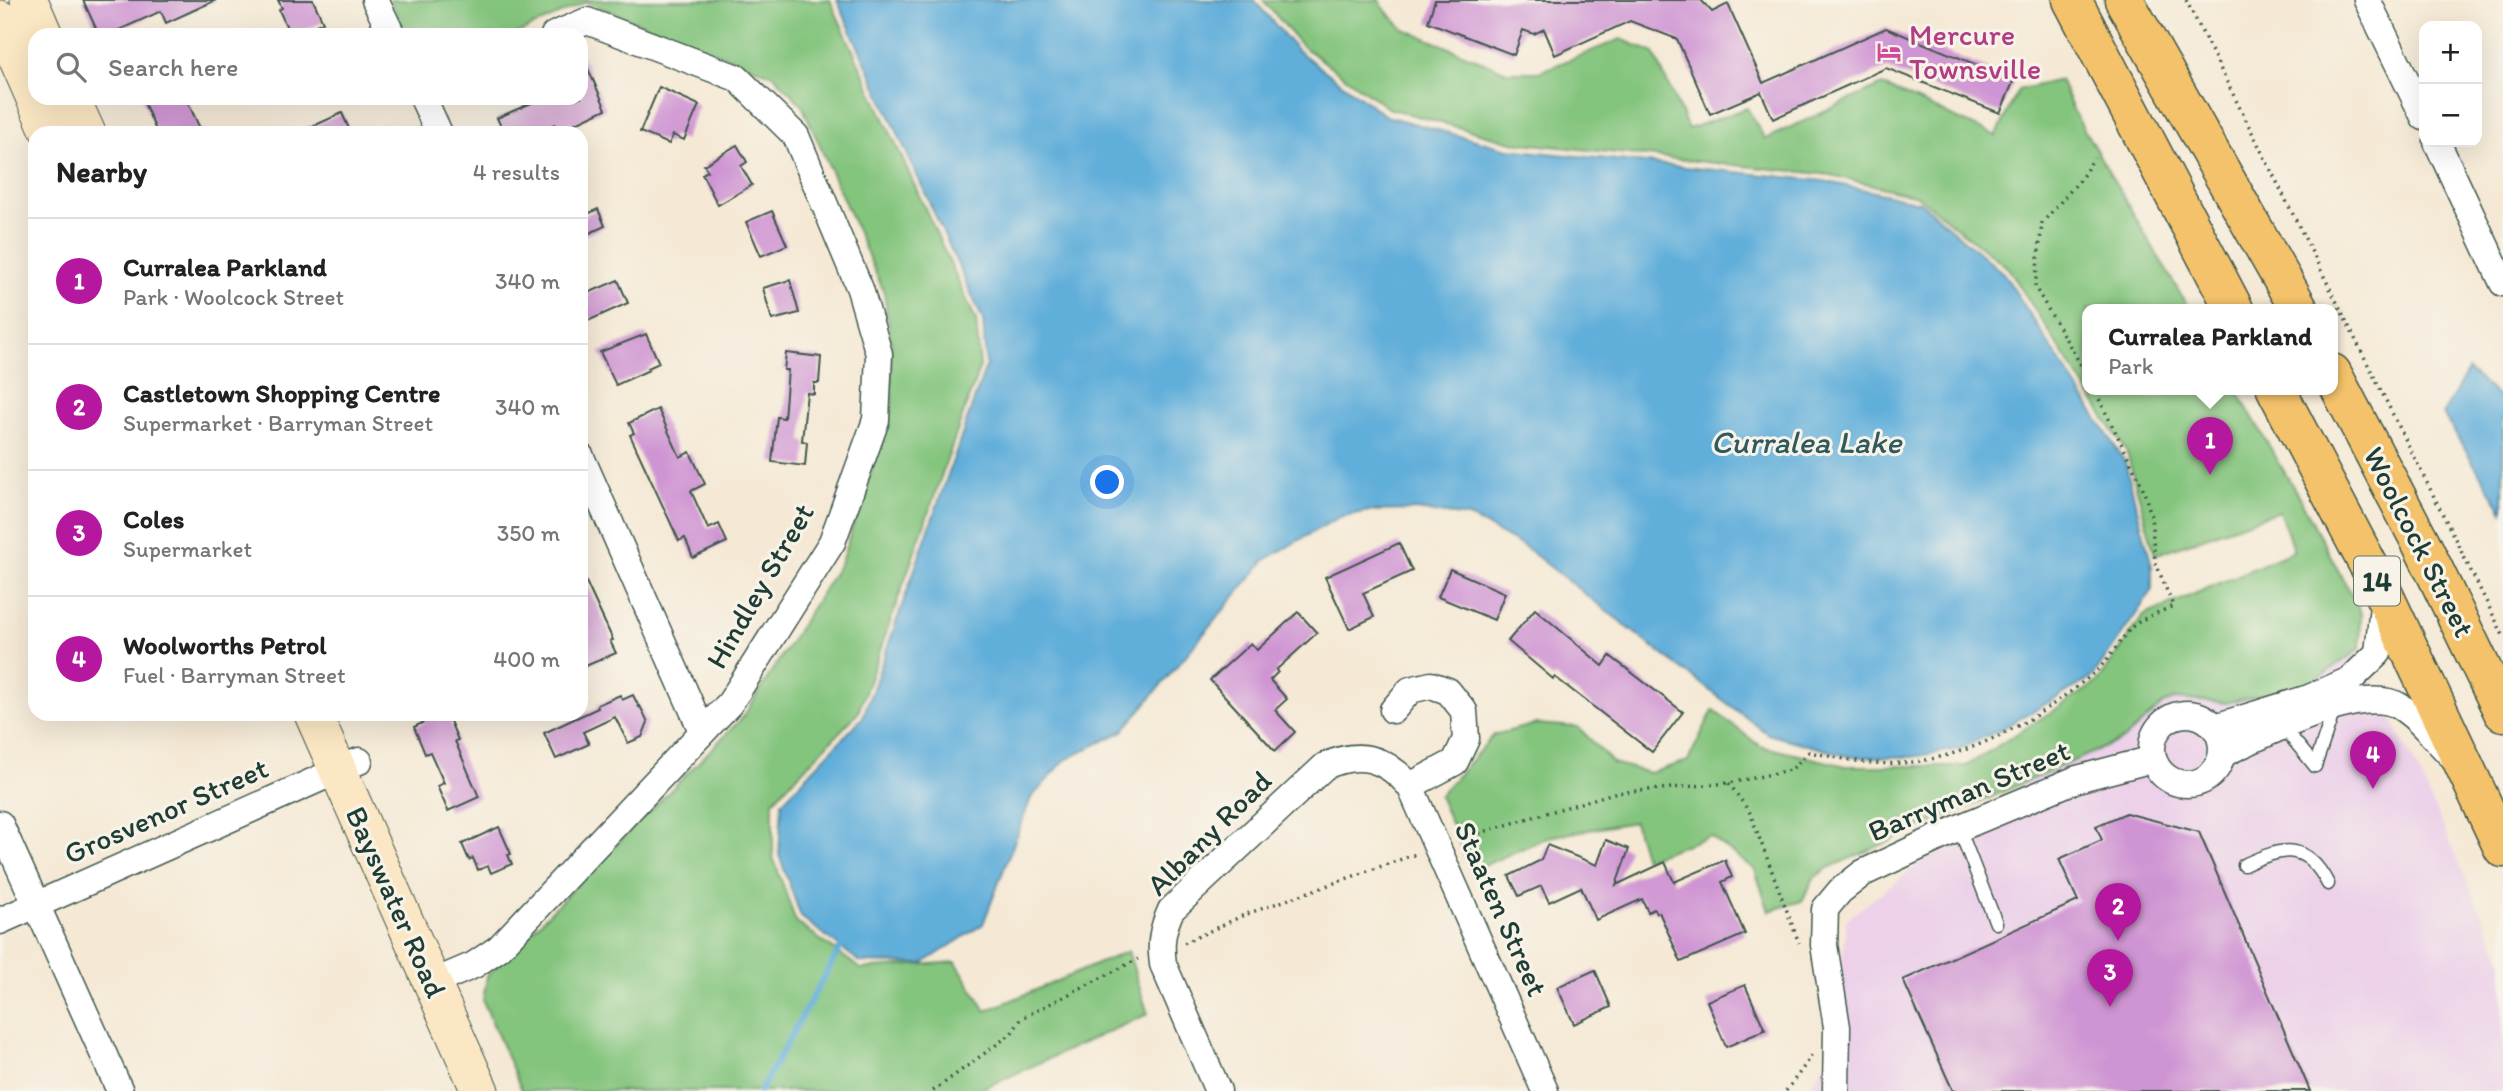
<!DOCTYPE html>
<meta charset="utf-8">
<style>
:root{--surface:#fff;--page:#f2f2f2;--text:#222;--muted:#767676;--line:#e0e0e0;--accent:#b5179e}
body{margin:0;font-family:Itim,sans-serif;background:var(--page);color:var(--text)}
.controls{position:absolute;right:21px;top:21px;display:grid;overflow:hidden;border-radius:14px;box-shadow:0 7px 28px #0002}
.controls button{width:63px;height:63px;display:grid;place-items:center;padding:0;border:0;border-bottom:2px solid var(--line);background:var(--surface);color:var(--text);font:35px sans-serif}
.you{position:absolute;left:1108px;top:483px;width:24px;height:24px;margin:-18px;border:5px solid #fff;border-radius:50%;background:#1a73e8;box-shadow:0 0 0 10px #1a73e833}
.badge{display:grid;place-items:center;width:46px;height:46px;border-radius:50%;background:var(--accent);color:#fff;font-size:23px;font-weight:700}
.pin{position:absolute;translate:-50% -58px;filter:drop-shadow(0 2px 4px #0008)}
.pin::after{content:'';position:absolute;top:37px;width:24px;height:21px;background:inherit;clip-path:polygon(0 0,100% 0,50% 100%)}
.popup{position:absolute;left:2082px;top:304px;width:256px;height:91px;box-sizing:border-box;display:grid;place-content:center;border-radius:14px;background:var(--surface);filter:drop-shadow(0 2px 5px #0005);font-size:23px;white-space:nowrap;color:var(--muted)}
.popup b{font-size:26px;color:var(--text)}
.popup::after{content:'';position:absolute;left:50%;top:100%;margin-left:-14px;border:14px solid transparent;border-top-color:var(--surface)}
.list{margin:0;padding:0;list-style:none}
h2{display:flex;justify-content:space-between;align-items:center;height:91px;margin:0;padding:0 28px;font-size:30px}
h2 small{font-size:23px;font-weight:400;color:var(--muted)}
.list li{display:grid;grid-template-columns:46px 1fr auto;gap:21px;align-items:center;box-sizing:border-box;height:126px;padding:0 28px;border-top:2px solid var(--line)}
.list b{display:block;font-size:26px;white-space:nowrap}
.list p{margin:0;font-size:23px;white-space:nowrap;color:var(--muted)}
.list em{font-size:23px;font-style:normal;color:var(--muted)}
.icon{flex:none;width:38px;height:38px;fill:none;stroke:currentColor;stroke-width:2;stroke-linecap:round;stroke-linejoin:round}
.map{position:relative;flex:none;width:2503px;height:1091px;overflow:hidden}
.search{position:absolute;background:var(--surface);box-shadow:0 7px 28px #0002;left:28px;top:28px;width:560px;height:77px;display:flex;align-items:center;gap:18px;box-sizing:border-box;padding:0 24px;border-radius:21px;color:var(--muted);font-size:26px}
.panel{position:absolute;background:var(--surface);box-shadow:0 7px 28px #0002;left:28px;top:126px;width:560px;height:595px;border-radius:21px}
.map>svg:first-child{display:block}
</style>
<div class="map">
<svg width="2503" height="1091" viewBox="0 0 2503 1091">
<rect width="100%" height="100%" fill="#f7f3e8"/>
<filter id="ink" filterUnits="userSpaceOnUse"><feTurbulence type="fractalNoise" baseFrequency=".0143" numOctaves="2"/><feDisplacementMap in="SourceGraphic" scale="14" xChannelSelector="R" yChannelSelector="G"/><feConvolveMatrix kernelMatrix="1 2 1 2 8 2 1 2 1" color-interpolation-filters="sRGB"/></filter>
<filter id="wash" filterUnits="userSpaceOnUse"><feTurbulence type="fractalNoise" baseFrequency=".00686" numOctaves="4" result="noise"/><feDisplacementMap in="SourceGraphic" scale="28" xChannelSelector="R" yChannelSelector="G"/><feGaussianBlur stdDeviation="1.57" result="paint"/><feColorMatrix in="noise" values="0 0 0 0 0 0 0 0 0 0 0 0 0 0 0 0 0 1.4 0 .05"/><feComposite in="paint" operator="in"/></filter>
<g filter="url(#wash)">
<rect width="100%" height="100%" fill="#f5e9d5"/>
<polygon fill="#ecd1e9" points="2333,606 2417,768 2503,962 2503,1091 1807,1091 1830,1055 1847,919 2162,678"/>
<g fill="#84c57e" stroke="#528159" stroke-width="2">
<polygon points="390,0 830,0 976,320 980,366 858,713 773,801 773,857 796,922 861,969 956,962 986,1011 1128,951 1148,1014 977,1091 522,1091 483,1001 487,976 743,717 841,562 892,408 891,341 884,292 802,105 774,75 586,2 514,35 407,35"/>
<polygon points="1263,0 1380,0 1383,8 1404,29 1507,72 1539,72 1621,39 1654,53 1688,129 1747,108 1765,139 1882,85 1996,136 2018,90 2060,80 2075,114 2189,309 2088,309 2088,389 2236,389 2299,497 2361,613 2360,649 2311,683 2226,703 2175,699 2163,704 2124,739 1828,868 1814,878 1802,901 1769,911 1755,870 1710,836 1645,859 1634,822 1548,837 1472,871 1439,796 1494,735 1536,724 1578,727 1613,763 1650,773 1688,761 1713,710 1760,746 1846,766 1966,766 2098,682 2143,616 2294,551 2279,511 2155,555 2127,453 2008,268 1917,196 1831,175 1512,142 1388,108 1301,45"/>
</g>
<g fill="#61aeda" stroke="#407687" stroke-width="2">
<polygon points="837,0 1254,0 1297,50 1386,116 1508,149 1824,181 1920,202 2004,274 2125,462 2152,566 2152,591 2092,678 1999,730 1959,749 1912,757 1851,757 1768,734 1654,648 1525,547 1469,517 1415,510 1369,511 1339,517 1265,560 1123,731 1065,760 1031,798 983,924 922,964 860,962 801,917 779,855 782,802 863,717 986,366 983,320"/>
<polygon points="2468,370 2503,401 2503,511 2443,414"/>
</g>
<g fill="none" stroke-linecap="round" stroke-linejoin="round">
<polyline stroke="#61aeda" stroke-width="6" points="760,1091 842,945"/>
</g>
<g id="blocks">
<g fill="#cf94d3">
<polygon points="83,0 216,0 166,23 161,11 108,35 99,35"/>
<polygon points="278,0 313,0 323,22 294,35 291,29 288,30 279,10 282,8"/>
<polygon points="1435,0 1701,0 1712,12 1728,4 1763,83 1886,28 2014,80 2000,113 1886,68 1773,119 1761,92 1710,114 1677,39 1630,21 1555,55 1544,29 1534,34 1523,30 1514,55 1428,22"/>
<polygon points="581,53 606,109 559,131 555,124 534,133 504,133 497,118 543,98 581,98"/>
<polygon points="659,87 699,105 684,140 673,135 669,144 640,132"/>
<polygon points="142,98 186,98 202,133 157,133"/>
<polygon points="342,113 351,133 298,133"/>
<polygon points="737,145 747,162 741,166 752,185 718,205 702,174 708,171 704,165"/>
<polygon points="598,209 605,226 581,237 581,217"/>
<polygon points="772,211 787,245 761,256 746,222"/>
<polygon points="618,280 628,303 581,324 581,296"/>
<polygon points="790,280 799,313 772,320 763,288"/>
<polygon points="646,334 659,363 648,368 649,370 616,385 600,352"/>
<polygon points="786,353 821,357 819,383 814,383 814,394 807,393 802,441 807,442 805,466 772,462 777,417 784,418 788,370 784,370"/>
<polygon points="658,409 680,457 690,452 705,484 691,491 708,529 719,524 727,542 693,558 685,538 679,541 630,435 634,433 629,423"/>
<polygon points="1399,543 1412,571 1363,593 1374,617 1349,629 1325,577"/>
<polygon points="1450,569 1505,593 1494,620 1438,597"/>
<polygon points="581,571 613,640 610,641 616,653 581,668"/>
<polygon points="1535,609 1603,666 1610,656 1683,712 1652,752 1555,677 1553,679 1508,641"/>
<polygon points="1298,612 1317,633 1276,670 1278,672 1270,680 1287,699 1275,710 1295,732 1275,751 1210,680 1251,643 1257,650"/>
<polygon points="620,695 622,700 633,695 639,707 640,706 648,722 642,737 628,743 615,717 583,732 589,744 556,759 544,733 598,708 597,705"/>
<polygon points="423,714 447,714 458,740 455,741 479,797 448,811 437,786 444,783 430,752 425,754 414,727 426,721"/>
<polygon points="2126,813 2199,832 2310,1091 1953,1091 1903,980 2078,901 2059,859 2102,840 2096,826"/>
<polygon points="499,827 511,854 508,855 512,864 491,873 488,866 478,870 473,858 469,860 462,844"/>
<polygon points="1606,840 1629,849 1616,885 1665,862 1674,882 1725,860 1732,877 1722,882 1745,934 1681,962 1659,912 1656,913 1654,909 1648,912 1642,899 1596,920 1581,887 1549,902 1541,886 1519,896 1509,876 1541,860 1547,845 1597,865"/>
<polygon points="1595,970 1611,1007 1574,1024 1557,987"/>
<polygon points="1745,985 1765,1030 1726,1047 1707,1001"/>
</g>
</g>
</g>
<g filter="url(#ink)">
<use href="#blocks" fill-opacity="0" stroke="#3f574c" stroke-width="2"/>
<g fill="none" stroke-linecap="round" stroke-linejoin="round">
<g stroke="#3f574c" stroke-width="15">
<g id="lane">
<polyline points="2283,727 2315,766"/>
<polyline points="2315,766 2335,707"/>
<polyline points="1959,828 1996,923"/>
<path d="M2244,865C2283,847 2306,841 2328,884"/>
</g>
</g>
<g stroke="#3f574c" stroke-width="29">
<g id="street">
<polyline points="375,0 392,35"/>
<polyline points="2367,0 2424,117"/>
<polyline points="423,98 439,133"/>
<polyline points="2437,142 2503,283"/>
<polyline points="581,457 702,731"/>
<polyline points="1393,710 1410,690 1431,685 1448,691 1464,711 1466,739 1455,762 1410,786"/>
<circle cx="2187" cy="749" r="35"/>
<polyline points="2215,727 2309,698 2350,680 2378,653 2384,596"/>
<path d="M2222,754C2260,737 2361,683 2399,706C2419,718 2434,738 2450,754"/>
<polyline points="0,824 120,1091"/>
<polyline points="0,921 359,761"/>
<polyline points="432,983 474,965 499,948 730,703 832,542 876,420 879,354 860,289 796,136 737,78 587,21 554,35"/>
<path d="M1218,1091L1163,964C1160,943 1162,930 1171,910L1325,766C1360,750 1385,758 1410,786L1545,1091"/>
<polyline points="1836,1091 1837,1027 1824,945 1825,909 1840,891 1863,873 1959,828 2077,779 2153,759"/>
</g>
</g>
<g stroke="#3f574c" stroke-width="39">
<g id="secondary">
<polyline points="29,0 44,35"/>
<polyline points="0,19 50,133"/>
<polyline points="71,98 87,133"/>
<polyline points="313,714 480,1091"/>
</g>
</g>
<g stroke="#3f574c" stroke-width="41">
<g id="primary">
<polyline points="2072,0 2234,309"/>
<polyline points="2124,0 2299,309"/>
<polyline points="2332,373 2421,543 2503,712"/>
<polyline points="2276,389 2384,595 2503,848"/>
</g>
</g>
<g stroke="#3f574c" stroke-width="3.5" stroke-dasharray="2 5" stroke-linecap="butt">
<polyline points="2186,0 2503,635"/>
<polyline points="2088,377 2035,287 2042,223 2080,180 2094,158"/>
<polyline points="1729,783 1750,813 1799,943"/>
<path d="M1459,839L1614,793L1729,783L1777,773L1792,769L1809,752C1830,756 1851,761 1872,763C1954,769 2033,724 2094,673C2109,660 2118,643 2131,628C2141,618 2161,612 2173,606L2155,561L2151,515L2142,485L2094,389"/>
<polyline points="1184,943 1244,915 1416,854"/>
<polyline points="933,1091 1011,1034 1022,1018 1138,959"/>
<polyline points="1786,1091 1809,1060 1812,1053"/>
</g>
<use href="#lane" stroke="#fff" stroke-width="12"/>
<use href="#street" stroke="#fff" stroke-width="26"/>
<use href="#secondary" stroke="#fbe7c3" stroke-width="37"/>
<use href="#primary" stroke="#f4c26a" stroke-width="38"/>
</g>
</g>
<defs>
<g id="hotel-bare" transform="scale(1.89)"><path d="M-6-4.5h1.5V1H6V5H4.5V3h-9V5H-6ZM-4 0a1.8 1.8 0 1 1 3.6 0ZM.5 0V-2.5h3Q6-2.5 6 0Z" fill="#d1479c" stroke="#f7f3e8" stroke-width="2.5" paint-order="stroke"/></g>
</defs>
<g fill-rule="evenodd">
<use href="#hotel-bare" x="1889" y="52"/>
</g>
<g text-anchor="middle" stroke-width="6" stroke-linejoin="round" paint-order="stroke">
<rect fill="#f7f3e8" stroke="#60746a" stroke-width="2" x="2354" y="556.5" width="46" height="49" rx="5"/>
<g font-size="28" font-weight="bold" fill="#1f3d34">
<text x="2377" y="591">14</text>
</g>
<g font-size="30" fill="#b23c85" stroke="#f7f3e8" text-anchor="start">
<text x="1909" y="45">Mercure<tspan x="1909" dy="34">Townsville</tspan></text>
</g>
<g font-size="30" fill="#1f3d34" stroke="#f7f3e8">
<text transform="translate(2419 542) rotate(63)" y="10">Woolcock Street</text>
<text transform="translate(760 586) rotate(-60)" y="10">Hindley Street</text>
<text transform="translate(1969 791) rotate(-23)" y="10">Barryman Street</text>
<text transform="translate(166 811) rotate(-24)" y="10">Grosvenor Street</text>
<text transform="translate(1209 833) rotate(-45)" y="10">Albany Road</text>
<text transform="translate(396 902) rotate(66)" y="10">Bayswater Road</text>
<text transform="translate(1501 909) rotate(66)" y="10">Staaten Street</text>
</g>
<g font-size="32" font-style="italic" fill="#30595e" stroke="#f7f3e8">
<text x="1806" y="453">Curralea Lake</text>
</g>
</g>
</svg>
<div class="controls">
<button>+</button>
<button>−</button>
</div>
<div class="you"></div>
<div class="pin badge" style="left:2210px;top:475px">1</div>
<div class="popup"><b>Curralea Parkland</b>Park</div>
<div class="pin badge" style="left:2118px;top:941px">2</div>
<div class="pin badge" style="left:2110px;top:1007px">3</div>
<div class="pin badge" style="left:2373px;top:789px">4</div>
<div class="search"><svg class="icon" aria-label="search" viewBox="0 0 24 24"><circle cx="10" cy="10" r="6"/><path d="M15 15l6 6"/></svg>Search here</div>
<section class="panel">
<h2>Nearby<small>4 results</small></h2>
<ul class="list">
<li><span class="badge">1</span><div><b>Curralea Parkland</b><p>Park · Woolcock Street</p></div><em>340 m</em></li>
<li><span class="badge">2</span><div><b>Castletown Shopping Centre</b><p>Supermarket · Barryman Street</p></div><em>340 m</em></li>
<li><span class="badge">3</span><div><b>Coles</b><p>Supermarket</p></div><em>350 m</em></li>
<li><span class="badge">4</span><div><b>Woolworths Petrol</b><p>Fuel · Barryman Street</p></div><em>400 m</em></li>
</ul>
</section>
</div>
